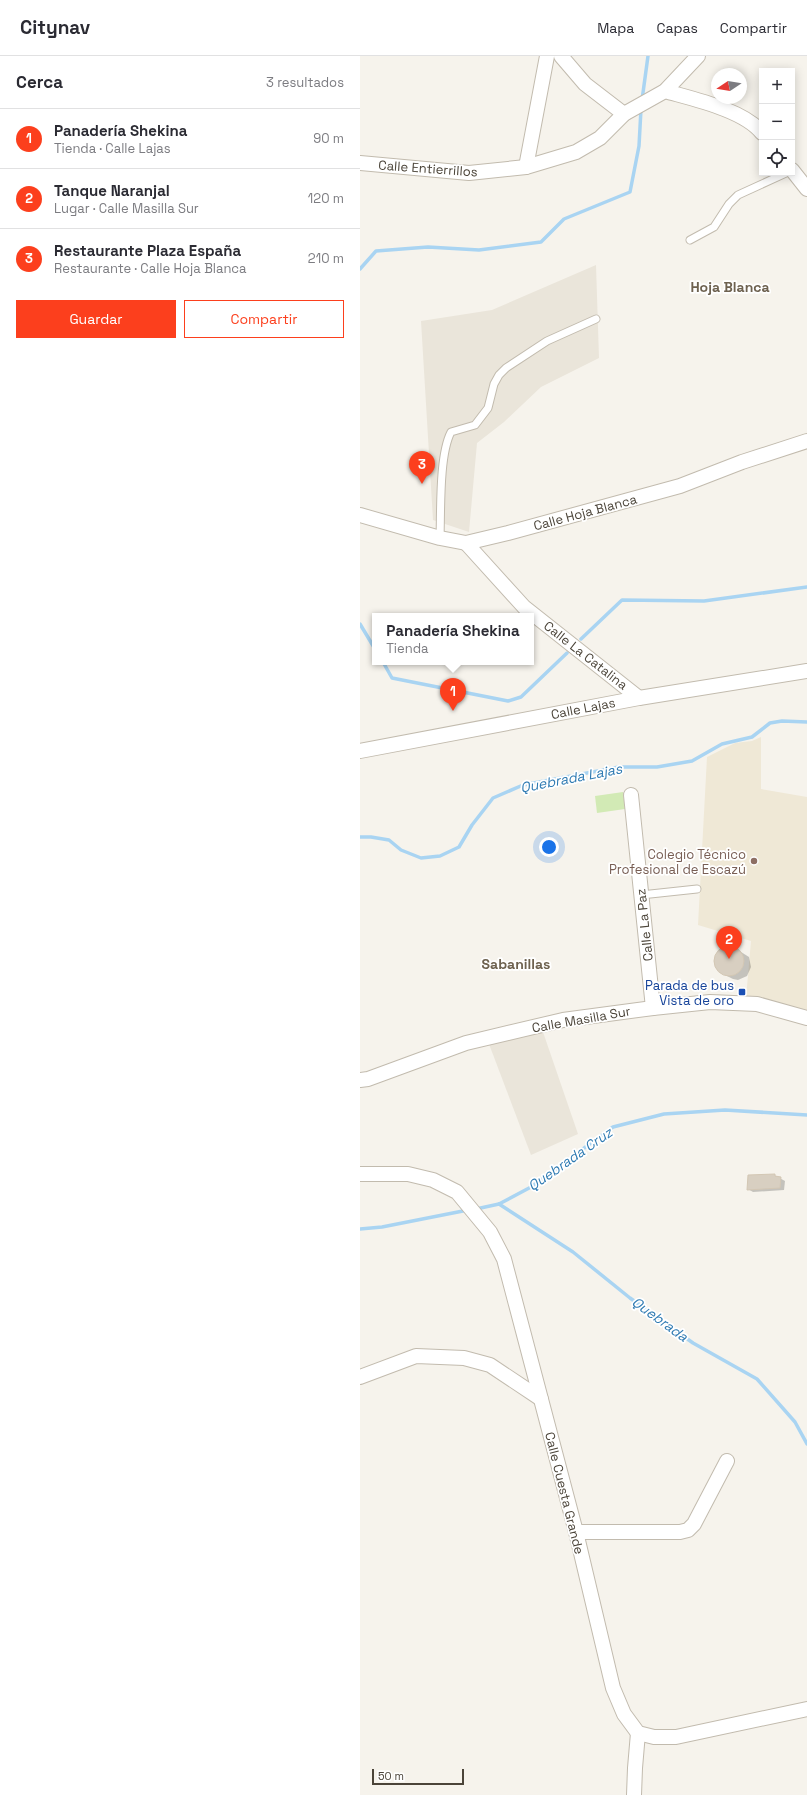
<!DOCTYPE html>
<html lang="es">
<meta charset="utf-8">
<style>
:root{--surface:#fff;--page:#f7f7f7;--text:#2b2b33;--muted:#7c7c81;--line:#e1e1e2;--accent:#fc3f1d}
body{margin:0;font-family:"Space Grotesk",sans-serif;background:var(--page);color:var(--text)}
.controls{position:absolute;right:12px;top:12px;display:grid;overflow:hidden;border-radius:0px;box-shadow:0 2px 10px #0003}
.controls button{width:36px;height:36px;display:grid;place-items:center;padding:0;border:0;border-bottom:1px solid var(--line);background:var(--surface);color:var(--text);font:20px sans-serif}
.compass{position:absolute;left:351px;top:12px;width:36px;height:36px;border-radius:50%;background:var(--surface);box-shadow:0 2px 10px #0003;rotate:258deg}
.scale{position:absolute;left:12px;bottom:10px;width:92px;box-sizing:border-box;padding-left:4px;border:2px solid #4b4439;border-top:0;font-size:11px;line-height:14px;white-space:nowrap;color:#4b4439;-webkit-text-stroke:3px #fff;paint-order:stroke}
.you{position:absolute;left:189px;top:791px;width:14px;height:14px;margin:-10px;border:3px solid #fff;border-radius:50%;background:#1a73e8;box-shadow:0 0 0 6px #1a73e833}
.badge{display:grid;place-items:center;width:26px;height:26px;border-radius:50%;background:var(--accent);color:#fff;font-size:13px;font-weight:700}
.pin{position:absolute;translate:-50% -33px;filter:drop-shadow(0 1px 2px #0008)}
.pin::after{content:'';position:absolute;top:21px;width:14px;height:12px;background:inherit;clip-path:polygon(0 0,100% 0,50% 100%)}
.popup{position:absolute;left:12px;top:557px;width:162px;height:52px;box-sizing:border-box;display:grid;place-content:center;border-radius:0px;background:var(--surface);filter:drop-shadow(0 1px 3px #0005);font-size:13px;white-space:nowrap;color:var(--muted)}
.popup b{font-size:15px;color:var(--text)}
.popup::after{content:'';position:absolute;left:50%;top:100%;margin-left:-8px;border:8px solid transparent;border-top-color:var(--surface)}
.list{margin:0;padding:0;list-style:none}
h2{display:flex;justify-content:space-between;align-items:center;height:52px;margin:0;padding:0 16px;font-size:17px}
h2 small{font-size:13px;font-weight:400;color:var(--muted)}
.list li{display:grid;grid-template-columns:26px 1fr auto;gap:12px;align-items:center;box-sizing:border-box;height:60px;padding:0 16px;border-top:1px solid var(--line)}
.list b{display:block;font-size:15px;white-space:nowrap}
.list p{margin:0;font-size:13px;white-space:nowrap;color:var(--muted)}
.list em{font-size:13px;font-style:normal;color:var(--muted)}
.actions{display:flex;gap:8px;padding:12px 16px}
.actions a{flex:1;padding:9px 0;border:1px solid var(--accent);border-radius:0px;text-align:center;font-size:14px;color:var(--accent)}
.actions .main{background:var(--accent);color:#fff}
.icon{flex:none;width:22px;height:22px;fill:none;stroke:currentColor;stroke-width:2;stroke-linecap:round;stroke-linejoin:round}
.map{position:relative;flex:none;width:447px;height:1739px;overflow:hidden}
header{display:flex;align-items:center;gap:24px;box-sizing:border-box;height:56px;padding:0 20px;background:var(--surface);border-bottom:1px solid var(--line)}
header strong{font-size:19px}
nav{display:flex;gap:22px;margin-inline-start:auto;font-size:14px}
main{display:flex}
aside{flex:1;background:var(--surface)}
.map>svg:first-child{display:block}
</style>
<header>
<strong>Citynav</strong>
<nav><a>Mapa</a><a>Capas</a><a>Compartir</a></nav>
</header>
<main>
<aside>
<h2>Cerca<small>3 resultados</small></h2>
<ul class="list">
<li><span class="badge">1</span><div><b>Panadería Shekina</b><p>Tienda · Calle Lajas</p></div><em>90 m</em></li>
<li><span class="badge">2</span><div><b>Tanque Naranjal</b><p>Lugar · Calle Masilla Sur</p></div><em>120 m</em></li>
<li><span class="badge">3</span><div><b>Restaurante Plaza España</b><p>Restaurante · Calle Hoja Blanca</p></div><em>210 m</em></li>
</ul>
<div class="actions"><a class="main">Guardar</a><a>Compartir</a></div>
</aside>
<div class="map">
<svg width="447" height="1739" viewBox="0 0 447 1739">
<rect width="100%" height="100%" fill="#f6f3ec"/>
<g fill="#eae5da">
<polygon points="236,209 239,302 181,331 144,366 117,387 109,476 73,464 61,265 132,254"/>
<polygon points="183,976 218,1078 171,1099 129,988"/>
</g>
<polygon fill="#efe8d6" points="401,681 401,733 447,741 447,954 386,942 391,885 338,869 347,701 375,687 392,685"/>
<polygon fill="#d2eab5" points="263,736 265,753 237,757 235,740"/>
<g fill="#0003">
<polygon points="369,890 373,891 389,901 391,911 387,920 378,924 373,923 365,919 357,913 355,910 355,901 360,893"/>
<polygon points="414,1119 425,1125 424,1134 393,1136 388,1133"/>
</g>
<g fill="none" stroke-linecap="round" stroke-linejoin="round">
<g stroke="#a9d4f2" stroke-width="3.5">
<polyline points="282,44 288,0"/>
<polyline points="0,213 16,195 68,191 119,194 181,186 204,163 270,136 279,90 281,53"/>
<polyline points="0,568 15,593"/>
<polyline points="221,583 262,544 344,545 447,531"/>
<polyline points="23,606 32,622 148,645 161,641 207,597"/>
<polyline points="0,781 11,781 29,784 41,794 61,802 80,800 99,791 112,769 133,742 163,729 259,711 297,711 332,705 362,688 392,681 410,667 422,665 447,666"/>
<polyline points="139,1148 213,1196 270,1242 333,1287 397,1323 435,1366 447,1388"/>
<polyline points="116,1153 139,1148 171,1131 253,1071 304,1058 365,1054 447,1059"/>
<polyline points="0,1173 22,1171 108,1154"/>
</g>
</g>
<g fill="#d8cfc1" stroke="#d3c7b4">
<circle cx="369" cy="905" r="15"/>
<polygon points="415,1118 415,1120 421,1121 420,1132 387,1134 388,1119"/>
</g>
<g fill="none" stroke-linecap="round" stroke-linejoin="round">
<g stroke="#c2bbae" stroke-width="9">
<g id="lane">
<polyline points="330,184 354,171 369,148 378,139 426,117"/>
<path d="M80,482C81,454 79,399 91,376L115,369L128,352L134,328L139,319L146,312L187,285L236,263"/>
<polyline points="281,839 337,833"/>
</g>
</g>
<g stroke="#c2bbae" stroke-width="16">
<g id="street">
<polyline points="201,0 225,28 264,58"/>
<path d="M305,35C333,43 384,54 402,77"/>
<polyline points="0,107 109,117 166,111 216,96 240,82 264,58 305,35 338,0"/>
<polyline points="166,111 187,0"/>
<polyline points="432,114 447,133"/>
<polyline points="0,459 80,482 106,487 148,477 320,430 382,406 447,385"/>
<polyline points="106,487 164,551 279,642"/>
<polyline points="0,695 279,642 447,615"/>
<polyline points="271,739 293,952"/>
<polyline points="0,1024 8,1023 106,987 203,964 293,952 350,946 397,948 447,962"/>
<polyline points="0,1118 48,1118 73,1124 97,1136 130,1176 144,1203 216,1476 253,1632 264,1658 278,1677 294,1681 316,1681 447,1653"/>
<polyline points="0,1321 56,1300 104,1302 130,1309 181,1343"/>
<polyline points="216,1476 320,1476 328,1474 334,1468 367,1405"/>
<polyline points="274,1739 275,1712 278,1677"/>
</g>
</g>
<use href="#lane" stroke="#fff" stroke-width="7"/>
<use href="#street" stroke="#fff" stroke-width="14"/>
</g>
<circle fill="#8d6e63" stroke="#fff" stroke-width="1.5" cx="394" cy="805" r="4"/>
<rect fill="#1a4fb4" stroke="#fff" stroke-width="1.5" x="378" y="932" width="8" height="8" rx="2"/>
<g text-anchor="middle" stroke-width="3.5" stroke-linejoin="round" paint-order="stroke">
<g font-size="13" fill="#4b4439" stroke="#fff">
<text transform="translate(68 112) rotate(4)" y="5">Calle Entierrillos</text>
<text transform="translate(225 456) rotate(-15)" y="5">Calle Hoja Blanca</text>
<text transform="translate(226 599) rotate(38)" y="5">Calle La Catalina</text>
<text transform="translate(223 652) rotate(-11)" y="5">Calle Lajas</text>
<text transform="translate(284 869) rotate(-96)" y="5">Calle La Paz</text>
<text transform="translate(221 963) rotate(-10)" y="5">Calle Masilla Sur</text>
<text transform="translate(205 1437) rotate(76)" y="5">Calle Cuesta Grande</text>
</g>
<g font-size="13" fill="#785e54" stroke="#fff" text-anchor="end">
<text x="386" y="803">Colegio Técnico<tspan x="386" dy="15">Profesional de Escazú</tspan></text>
</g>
<g font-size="13" fill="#164399" stroke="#fff" text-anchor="end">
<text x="374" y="934">Parada de bus<tspan x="374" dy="15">Vista de oro</tspan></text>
</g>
<g font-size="14" font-weight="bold" fill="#6e6250" stroke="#fff">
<text x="370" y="236">Hoja Blanca</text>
<text x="156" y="913">Sabanillas</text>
</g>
<g font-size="14" font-style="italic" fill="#2e7ab2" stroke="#fff">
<text transform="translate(211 722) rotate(-11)" y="5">Quebrada Lajas</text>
<text transform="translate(210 1103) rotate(-35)" y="5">Quebrada Cruz</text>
<text transform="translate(300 1263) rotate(36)" y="5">Quebrada</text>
</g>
</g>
</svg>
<div class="controls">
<button>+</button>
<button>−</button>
<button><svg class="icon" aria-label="locate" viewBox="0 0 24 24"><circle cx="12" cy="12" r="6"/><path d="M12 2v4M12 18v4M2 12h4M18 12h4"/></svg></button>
</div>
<svg class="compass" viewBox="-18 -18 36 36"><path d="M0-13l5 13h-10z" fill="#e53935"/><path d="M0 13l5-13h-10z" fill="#7c7c81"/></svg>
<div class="scale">50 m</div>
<div class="you"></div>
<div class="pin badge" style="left:93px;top:655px">1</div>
<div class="popup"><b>Panadería Shekina</b>Tienda</div>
<div class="pin badge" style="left:369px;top:903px">2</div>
<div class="pin badge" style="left:62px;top:428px">3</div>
</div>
</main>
